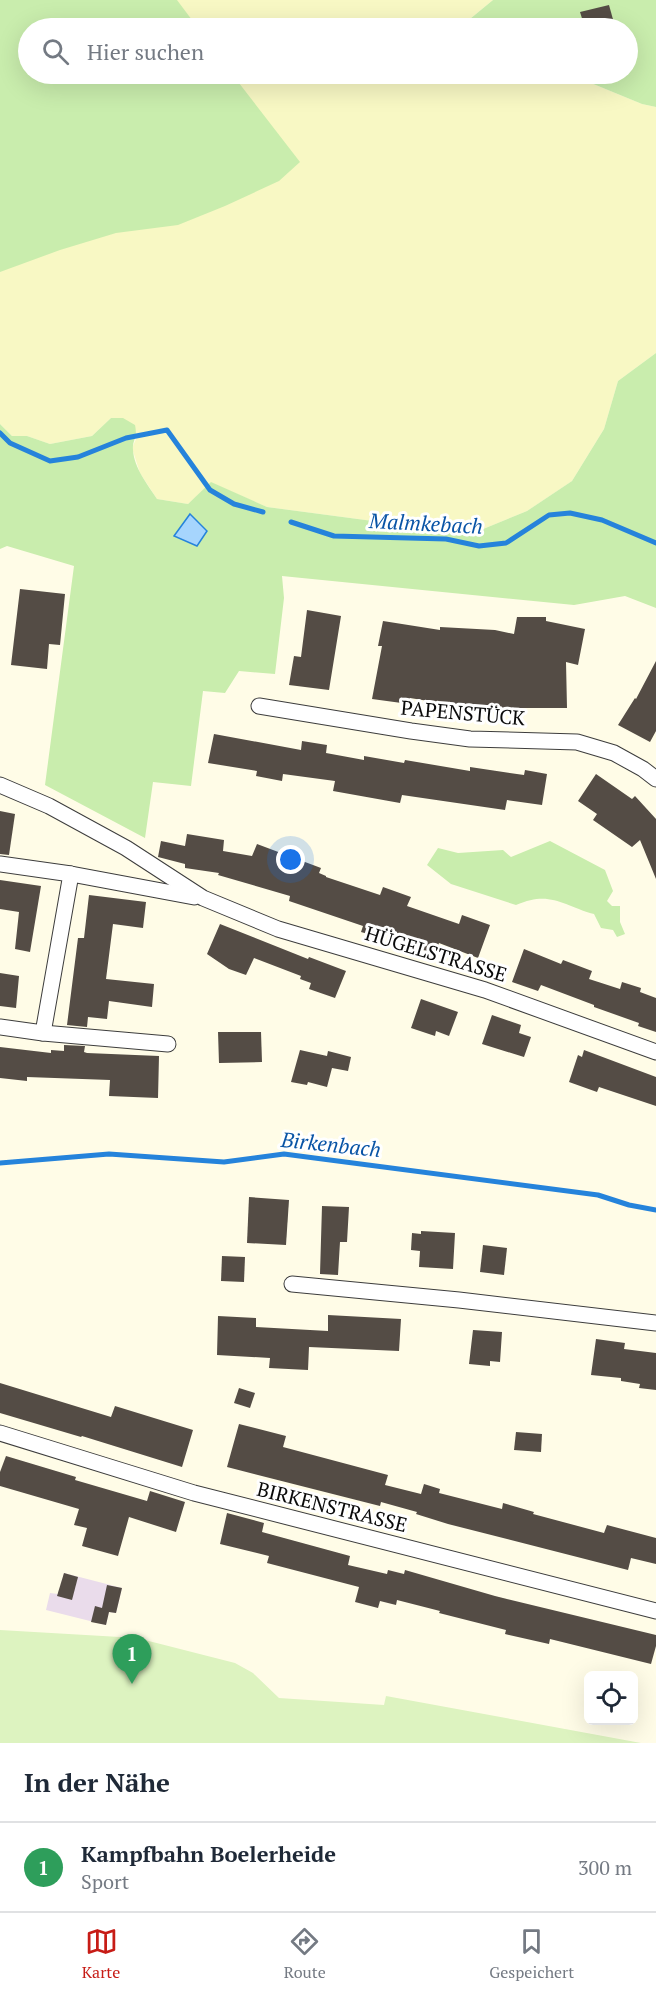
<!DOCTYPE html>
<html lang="de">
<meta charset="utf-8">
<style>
:root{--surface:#fff;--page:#f2f2f3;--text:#1f2937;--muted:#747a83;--line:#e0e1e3;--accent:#c71c16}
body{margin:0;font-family:"PT Serif",serif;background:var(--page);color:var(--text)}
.controls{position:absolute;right:18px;bottom:18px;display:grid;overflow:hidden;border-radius:9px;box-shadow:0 6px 24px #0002}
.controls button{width:54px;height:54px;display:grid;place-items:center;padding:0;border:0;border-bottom:2px solid var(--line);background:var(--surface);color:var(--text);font:30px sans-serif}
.you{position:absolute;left:291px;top:860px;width:21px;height:21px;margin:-15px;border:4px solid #fff;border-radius:50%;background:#1a73e8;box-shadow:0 0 0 9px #1a73e833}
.badge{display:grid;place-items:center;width:39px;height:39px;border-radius:50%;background:var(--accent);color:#fff;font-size:20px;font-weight:700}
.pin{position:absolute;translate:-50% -50px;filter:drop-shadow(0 2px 3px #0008)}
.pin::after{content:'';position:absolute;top:32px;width:21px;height:18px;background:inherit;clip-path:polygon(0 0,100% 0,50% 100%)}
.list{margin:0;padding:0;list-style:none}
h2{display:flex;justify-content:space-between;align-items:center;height:78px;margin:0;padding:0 24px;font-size:26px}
h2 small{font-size:20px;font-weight:400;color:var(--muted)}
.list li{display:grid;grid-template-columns:39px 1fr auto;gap:18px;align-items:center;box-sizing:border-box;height:90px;padding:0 24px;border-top:2px solid var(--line)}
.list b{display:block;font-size:22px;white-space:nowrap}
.list p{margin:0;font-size:20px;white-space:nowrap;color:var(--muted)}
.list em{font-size:20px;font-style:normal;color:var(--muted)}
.icon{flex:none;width:33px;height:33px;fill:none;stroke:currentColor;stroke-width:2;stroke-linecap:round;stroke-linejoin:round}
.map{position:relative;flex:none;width:656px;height:1743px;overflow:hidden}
.search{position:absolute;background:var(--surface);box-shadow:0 6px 24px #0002;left:18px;right:18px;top:18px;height:66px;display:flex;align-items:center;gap:15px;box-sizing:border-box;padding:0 21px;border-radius:33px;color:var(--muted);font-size:22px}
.sheet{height:168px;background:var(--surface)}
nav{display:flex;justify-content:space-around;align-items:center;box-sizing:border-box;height:84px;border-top:2px solid var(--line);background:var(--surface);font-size:16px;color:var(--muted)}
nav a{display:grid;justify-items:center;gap:3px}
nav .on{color:var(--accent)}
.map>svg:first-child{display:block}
</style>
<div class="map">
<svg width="656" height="1743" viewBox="0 0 656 1743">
<rect width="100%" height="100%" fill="#fffce7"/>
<polygon fill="#eadceb" points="64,1573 122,1588 116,1613 109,1612 106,1625 46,1610 50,1593 58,1594"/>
<polygon fill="#f8f8c4" points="0,0 493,0 459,28 28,28 28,74 569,74 642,104 656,107 656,353 618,381 604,429 572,481 527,511 471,534 267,507 211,483 188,504 157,499 140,473 132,448 137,437 111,418 92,436 50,444 27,436 12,436 0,424"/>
<g fill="#c9edad">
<polygon points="0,0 177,0 198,28 28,28 28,74 232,74 300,162 279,181 225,206 178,225 116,233 60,250 0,272"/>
<polygon points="493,0 656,0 656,107 642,104 569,74 628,74 628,28 459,28"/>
<path d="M656,353V608L625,596L574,605L282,576L284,598L275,674L239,671L225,693L203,691L191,786L153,782L145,838L45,785L74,566L7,546L0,549V424L12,436H27L50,444L92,436L111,418H123L135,425C138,439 132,440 133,450C134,468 148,485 157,499L188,504L211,482L267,507L471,534L527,511L572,481L604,429L618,381Z"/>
<path d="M550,841L605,870L613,891L607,901L612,906H620V922L625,934L617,937L613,930L601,928L594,914C562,905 550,890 516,905L451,884L427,865L438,848L458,853L503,850L511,857Z"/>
</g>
<polygon fill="#ddf3c0" points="0,1630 137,1638 235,1663 253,1673 279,1698 384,1705 386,1696 641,1743 0,1743"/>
<polygon fill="#a6d5fd" stroke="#2583db" stroke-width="1.5" points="190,514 207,531 197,546 174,536"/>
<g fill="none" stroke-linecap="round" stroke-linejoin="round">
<g stroke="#2583db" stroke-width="5">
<polyline points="0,433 10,443 50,461 78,457 126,438 167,430 210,490 234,504 263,512"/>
<polyline points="291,522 334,536 446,539 479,546 506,543 549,515 570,513 602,520 656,543"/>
<polyline points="0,1163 109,1154 224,1162 284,1154 598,1195 629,1205 656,1210"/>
</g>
</g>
<g fill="#544c45">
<polygon points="609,5 614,23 585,28 580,12"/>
<polygon points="20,589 65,594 60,645 49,644 47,669 11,665"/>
<polygon points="307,610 341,616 329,690 289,685 294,656 301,657"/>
<polygon points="517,617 546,617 546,621 585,629 578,665 566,662 567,708 510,708 509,711 459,703 459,706 410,698 409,704 372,699 382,646 378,646 383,621 440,630 440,627 495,630 514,634"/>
<polygon points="656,661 656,731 650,742 618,725 635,698 636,699"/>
<polygon points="214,734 301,750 302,741 327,745 326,753 364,760 364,756 404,763 405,760 470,771 470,767 524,775 525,770 547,774 542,805 507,800 505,810 402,795 400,803 333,791 335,781 283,774 282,781 256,776 257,771 208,763"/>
<polygon points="596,774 632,799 635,796 656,819 656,879 640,840 632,847 593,820 597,814 578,801"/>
<polygon points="0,811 15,814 9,855 0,854"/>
<polygon points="187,834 224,840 223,851 252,856 257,844 321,868 319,873 326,876 326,877 380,895 383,887 411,897 407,906 459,924 462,915 490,925 478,958 439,943 435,954 408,945 410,939 378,928 375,936 361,932 363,926 289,901 290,896 218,875 219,873 185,868 185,864 158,857 161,841 185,846"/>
<polygon points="0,880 41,886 30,952 15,949 19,912 0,909"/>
<polygon points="89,895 146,902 143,928 113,924 106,979 154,984 152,1007 109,1001 107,1019 88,1017 87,1027 67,1025 78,938 84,938"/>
<polygon points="220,924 308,959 309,957 346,971 335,998 309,989 311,983 300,979 301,976 254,958 246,975 229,969 207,954"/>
<polygon points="524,949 561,964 563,960 592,971 589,979 620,989 622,982 641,988 640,992 656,998 656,1032 638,1026 639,1023 594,1007 594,1005 541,985 538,991 512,982"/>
<polygon points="0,973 19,976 16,1008 0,1006"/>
<polygon points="421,999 458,1012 449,1036 436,1031 435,1036 411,1028"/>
<polygon points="492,1015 521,1025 519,1033 531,1037 524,1057 482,1044"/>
<polygon points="218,1032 261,1032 262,1062 219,1063"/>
<polygon points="64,1045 85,1046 84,1052 87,1053 159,1056 158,1098 109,1096 110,1080 27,1077 27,1081 0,1078 0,1047 51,1053 51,1050 64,1051"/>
<polygon points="300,1050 327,1056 328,1051 351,1057 348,1071 332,1068 327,1087 308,1082 307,1085 291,1082"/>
<polygon points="584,1050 656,1077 656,1106 599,1087 597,1092 569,1082 578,1055 582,1057"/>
<polygon points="249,1197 289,1200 286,1245 247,1243"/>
<polygon points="322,1206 349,1207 347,1242 340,1242 338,1275 320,1274"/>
<polygon points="421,1231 455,1233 453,1269 419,1267 420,1251 411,1250 412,1233 421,1234"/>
<polygon points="483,1245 507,1248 504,1275 480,1272"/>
<polygon points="222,1256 245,1257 244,1282 221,1281"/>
<polygon points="328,1315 401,1319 399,1351 309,1347 308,1370 269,1368 270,1358 217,1355 218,1316 256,1318 256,1327 328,1331"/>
<polygon points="473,1330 502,1332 500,1362 490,1361 490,1366 469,1364"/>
<polygon points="596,1339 625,1343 624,1349 656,1353 656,1390 639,1388 640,1384 621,1381 621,1378 591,1375"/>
<polygon points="0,1383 111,1417 115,1406 193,1430 182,1467 82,1436 81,1437 0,1413"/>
<polygon points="239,1388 255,1393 250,1408 234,1403"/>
<polygon points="239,1424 286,1436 283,1447 388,1475 385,1485 421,1494 424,1484 440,1489 439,1493 502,1509 503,1503 534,1512 533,1514 604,1533 607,1525 656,1538 656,1564 631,1558 628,1570 448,1524 416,1514 417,1512 381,1502 380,1506 227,1467"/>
<polygon points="516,1432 542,1434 541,1452 514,1450"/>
<polygon points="6,1456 76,1477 75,1480 147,1501 150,1491 185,1502 176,1532 129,1517 118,1556 82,1546 87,1528 74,1525 79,1509 0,1486 0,1472"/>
<polygon points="227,1513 264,1523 262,1532 350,1556 348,1565 387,1574 388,1570 404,1574 405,1570 495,1596 656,1635 656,1646 651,1664 550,1639 549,1644 505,1634 506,1630 439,1613 440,1611 397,1600 396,1605 380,1601 378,1608 355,1602 359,1587 267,1563 269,1556 220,1544"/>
<polygon points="64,1573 78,1577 72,1600 57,1596"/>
<polygon points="107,1585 122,1588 116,1613 109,1612 106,1625 91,1622 95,1606 102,1608"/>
</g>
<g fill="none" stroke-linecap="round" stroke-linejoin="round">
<g stroke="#3d3d3d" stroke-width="17">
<g id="minor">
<polyline points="259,706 411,731 470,739 577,742 614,753 643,769 656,779"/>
<polyline points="0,785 49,806 126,848 203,898 278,929 485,990 656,1052"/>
<polyline points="0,864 71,874 194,897"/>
<polyline points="0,1027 43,1033 71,874"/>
<polyline points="43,1033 168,1044"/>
<polyline points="292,1284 459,1300 656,1323"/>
<polyline points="0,1433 194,1493 656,1611"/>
</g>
</g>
<use href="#minor" stroke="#fff" stroke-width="15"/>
</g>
<g text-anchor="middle" stroke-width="6" stroke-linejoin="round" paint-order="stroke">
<g font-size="20" fill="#0a0a0a" stroke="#fff">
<text transform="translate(463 713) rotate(5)" y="7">PAPENSTÜCK</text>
<text transform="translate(436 954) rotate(17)" y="7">HÜGELSTRASSE</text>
<text transform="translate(332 1507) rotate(14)" y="7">BIRKENSTRASSE</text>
</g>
<g font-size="21" font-style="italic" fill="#0954a6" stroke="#fff">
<text transform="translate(426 524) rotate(3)" y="7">Malmkebach</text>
<text transform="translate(331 1145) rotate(6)" y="7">Birkenbach</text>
</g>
</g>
</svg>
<div class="controls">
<button><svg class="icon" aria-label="locate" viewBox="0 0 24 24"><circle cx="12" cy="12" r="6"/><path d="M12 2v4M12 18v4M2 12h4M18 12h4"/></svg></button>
</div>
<div class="you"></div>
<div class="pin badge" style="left:132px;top:1684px;background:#2e9e5b">1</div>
<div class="search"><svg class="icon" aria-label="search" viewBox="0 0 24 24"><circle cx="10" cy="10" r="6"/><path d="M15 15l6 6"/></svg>Hier suchen</div>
</div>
<section class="sheet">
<h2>In der Nähe<small></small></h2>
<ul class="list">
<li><span class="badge" style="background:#2e9e5b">1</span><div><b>Kampfbahn Boelerheide</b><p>Sport</p></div><em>300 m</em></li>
</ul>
</section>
<nav>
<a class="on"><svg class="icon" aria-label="map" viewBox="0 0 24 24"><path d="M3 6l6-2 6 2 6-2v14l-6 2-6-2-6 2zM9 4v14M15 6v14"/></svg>Karte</a>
<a><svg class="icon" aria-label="directions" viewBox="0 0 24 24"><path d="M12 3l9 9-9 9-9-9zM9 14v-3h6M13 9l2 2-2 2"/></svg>Route</a>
<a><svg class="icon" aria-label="saved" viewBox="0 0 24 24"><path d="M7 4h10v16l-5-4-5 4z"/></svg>Gespeichert</a>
</nav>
